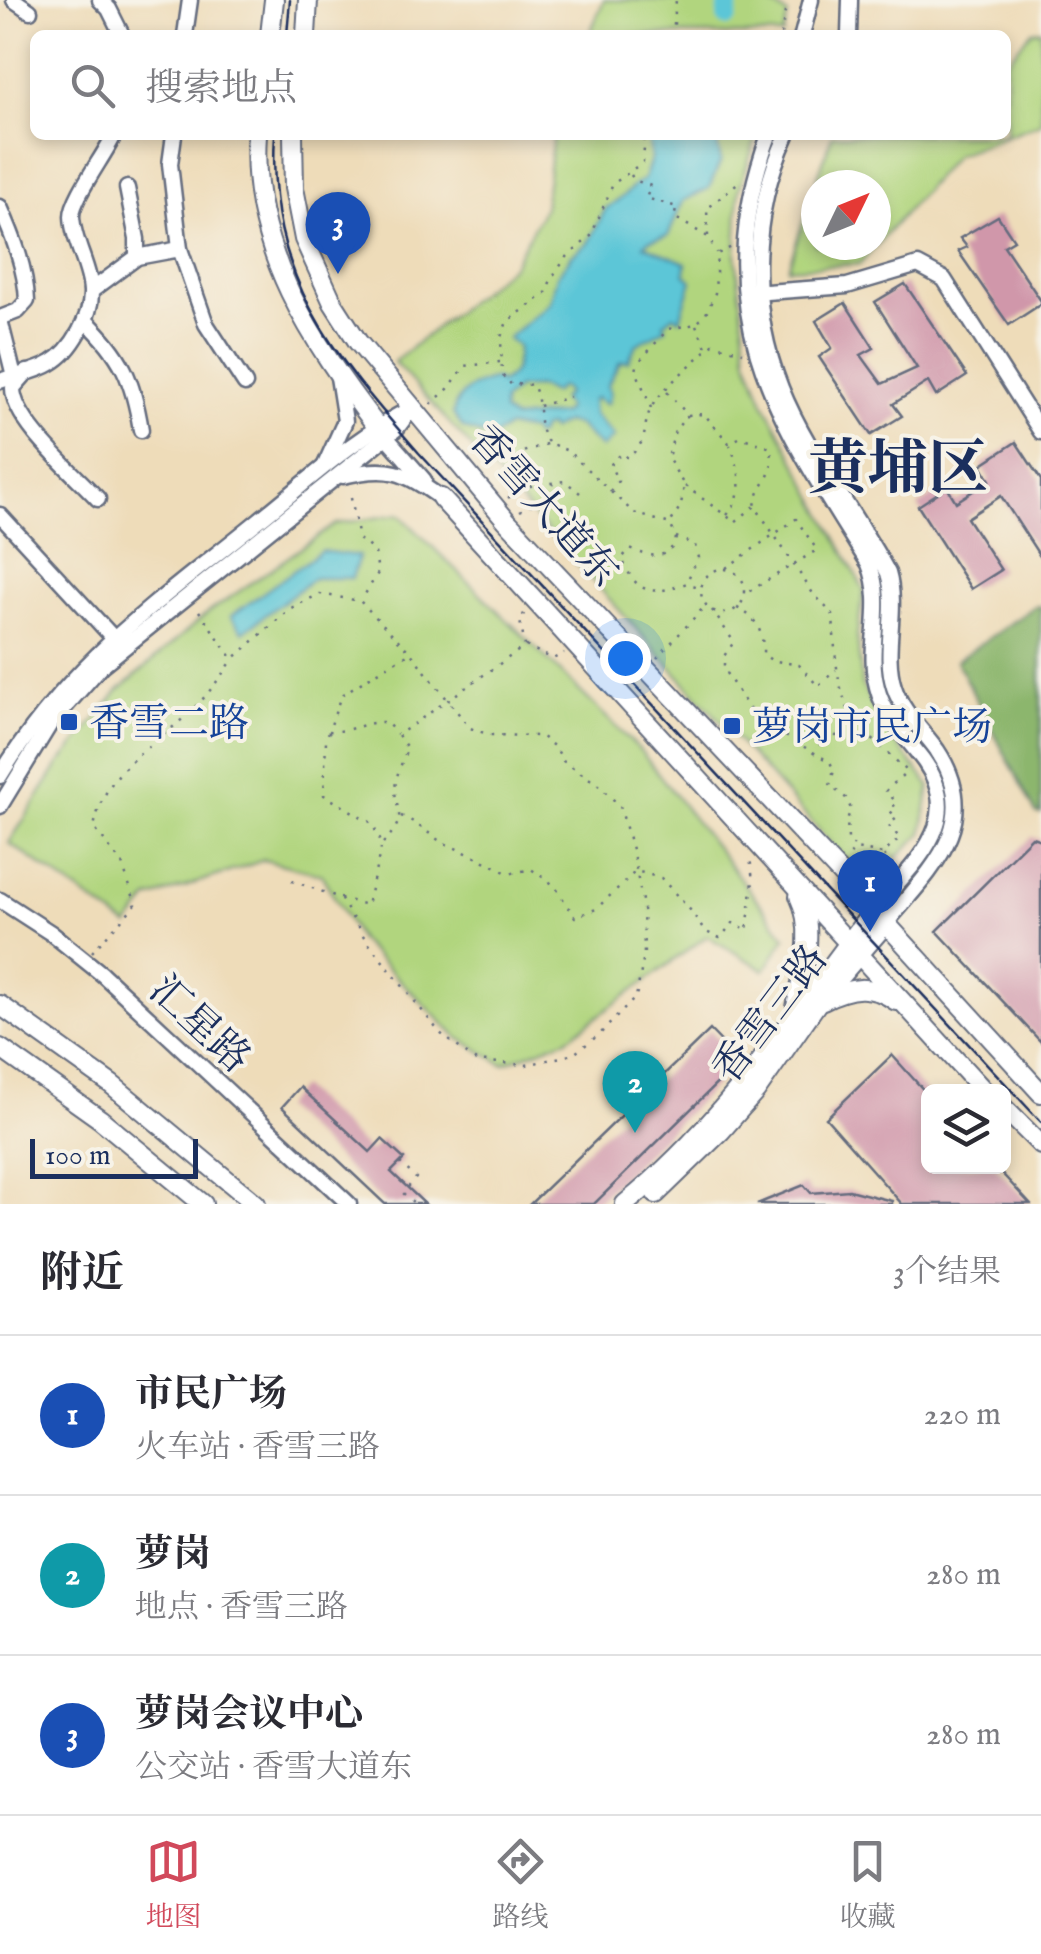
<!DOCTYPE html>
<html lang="zh">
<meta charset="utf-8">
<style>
:root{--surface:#fff;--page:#f7f7f7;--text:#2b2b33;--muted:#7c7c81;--line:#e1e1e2;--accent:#d1495b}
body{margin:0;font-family:"IM FELL English","Noto Serif SC",serif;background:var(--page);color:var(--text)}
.controls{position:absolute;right:30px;bottom:30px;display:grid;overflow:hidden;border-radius:15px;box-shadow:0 5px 15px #0003}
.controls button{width:90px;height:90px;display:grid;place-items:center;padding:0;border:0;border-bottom:2px solid var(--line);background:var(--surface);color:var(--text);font:50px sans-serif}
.compass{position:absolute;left:801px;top:170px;width:90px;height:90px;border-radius:50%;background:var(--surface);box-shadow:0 5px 15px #0003;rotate:47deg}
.scale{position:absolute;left:30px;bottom:25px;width:168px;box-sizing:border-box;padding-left:10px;border:5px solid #1b2f5e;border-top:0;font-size:28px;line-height:35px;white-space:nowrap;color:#1b2f5e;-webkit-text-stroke:8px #f7f3e8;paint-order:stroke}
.you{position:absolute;left:625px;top:658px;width:35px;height:35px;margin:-25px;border:8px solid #fff;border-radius:50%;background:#1a73e8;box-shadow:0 0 0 15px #1a73e833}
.badge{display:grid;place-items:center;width:65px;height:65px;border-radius:50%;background:var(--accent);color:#fff;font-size:32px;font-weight:700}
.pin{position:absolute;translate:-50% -82px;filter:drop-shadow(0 2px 5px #0008)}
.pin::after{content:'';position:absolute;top:52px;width:35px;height:30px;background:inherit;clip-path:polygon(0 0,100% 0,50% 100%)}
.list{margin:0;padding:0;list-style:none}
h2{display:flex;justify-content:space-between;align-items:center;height:130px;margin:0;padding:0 40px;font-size:42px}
h2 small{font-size:32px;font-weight:400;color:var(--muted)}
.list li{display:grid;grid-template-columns:65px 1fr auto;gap:30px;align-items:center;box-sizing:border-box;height:160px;padding:0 40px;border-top:2px solid var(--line)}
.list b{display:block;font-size:38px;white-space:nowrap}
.list p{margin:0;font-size:32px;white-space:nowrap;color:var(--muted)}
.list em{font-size:32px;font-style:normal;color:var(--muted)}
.icon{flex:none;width:55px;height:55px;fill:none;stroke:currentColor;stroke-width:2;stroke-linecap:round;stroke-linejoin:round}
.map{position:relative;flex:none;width:1041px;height:1204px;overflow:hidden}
.search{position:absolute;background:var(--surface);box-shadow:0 5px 15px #0003;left:30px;right:30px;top:30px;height:110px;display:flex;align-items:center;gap:25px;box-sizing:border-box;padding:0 35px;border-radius:15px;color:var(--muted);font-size:38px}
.sheet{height:610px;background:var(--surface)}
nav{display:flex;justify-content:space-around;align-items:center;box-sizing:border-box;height:140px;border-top:2px solid var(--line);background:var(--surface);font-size:28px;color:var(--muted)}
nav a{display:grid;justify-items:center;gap:5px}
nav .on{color:var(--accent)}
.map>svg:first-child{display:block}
</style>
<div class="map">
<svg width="1041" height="1204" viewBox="0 0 1041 1204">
<rect width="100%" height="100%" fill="#f7f3e8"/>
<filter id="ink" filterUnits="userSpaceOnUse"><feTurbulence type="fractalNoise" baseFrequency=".01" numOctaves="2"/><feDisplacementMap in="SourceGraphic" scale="20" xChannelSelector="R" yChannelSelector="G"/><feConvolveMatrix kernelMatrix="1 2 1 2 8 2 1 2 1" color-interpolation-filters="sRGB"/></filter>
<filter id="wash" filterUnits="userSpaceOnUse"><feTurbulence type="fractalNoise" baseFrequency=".0048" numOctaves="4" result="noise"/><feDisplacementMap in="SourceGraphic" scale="40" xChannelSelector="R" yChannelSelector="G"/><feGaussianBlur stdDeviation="2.25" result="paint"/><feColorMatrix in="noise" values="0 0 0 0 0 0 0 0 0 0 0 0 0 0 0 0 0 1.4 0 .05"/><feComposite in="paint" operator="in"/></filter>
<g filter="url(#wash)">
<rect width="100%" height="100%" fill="#eedcb9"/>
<g fill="#b1d57e" stroke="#66826e" stroke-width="2.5" fill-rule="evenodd">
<polygon points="604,0 764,0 788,15 783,35 589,35"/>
<path d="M1041,30V123L955,155L860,264L788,268L832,135H1006V62L1032,31ZM876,185V245H816V185Z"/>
<polygon points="553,135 757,135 739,190 736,255 747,358 764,402 864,590 857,635 862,685 884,729 930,786 922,834 893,861 848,862 394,362 513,265 544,208"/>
<polygon points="399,514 639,749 786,937 765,970 707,936 567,1039 503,1064 457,1037 360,941 321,874 264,860 149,899 128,926 9,843 59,765 119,690 205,615 336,524"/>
</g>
<polygon fill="#8cb66d" stroke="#547266" stroke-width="2.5" points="1041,606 1041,814 1036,813 956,661 1034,607"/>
<g fill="#5cc6d7" stroke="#3c7a9a" stroke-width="2.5" fill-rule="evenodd">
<path d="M653,135H720L717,143L721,160L709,188L683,201L668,236L648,241L644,245L686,263L685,273L692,281L680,319L674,315L664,323L666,328L636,345L628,361L620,362L607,386L610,392L608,402L605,404L596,398L592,401L593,414L614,437L601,448L577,425L565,422L551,430L548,426L542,428L539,435L534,436L532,431L508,427L491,438L463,428L453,414C457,390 475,384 496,379L500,383C518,374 516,364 518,346L508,338L550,303L557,276L572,255L588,243L606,208C625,200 627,188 644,179L651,160L649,141ZM561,386L567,393L561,399L567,408L563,414L513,419L503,412V401L518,388L539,387L553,393Z"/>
<polygon points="321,551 359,556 352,578 314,578 243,632 231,616"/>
</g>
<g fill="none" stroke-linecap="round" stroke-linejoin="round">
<polyline stroke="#5cc6d7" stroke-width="20" points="727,17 729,0"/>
</g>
<g id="blocks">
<g fill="#d097aa">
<polygon points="998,216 1014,240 1004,246 1041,301 1041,304 1009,325 958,251 967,247 960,238"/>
<polygon points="905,284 967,376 936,396 928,382 893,404 902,416 871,435 819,357 832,348 816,321 845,303 874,348 861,355 882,384 917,368 875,302"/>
<polygon points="1016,442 1041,480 1041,558 1001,496 967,518 1001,570 971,589 918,506 947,487 956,502 990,480 981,465"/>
<polygon points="1032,837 1041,840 1041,1042 937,931"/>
<polygon points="710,1030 740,1061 594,1204 530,1204"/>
<polygon points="892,1055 928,1095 928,1166 995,1166 1030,1204 902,1204 826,1118"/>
<polygon points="300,1087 370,1152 382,1139 404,1159 391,1172 425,1204 385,1204 282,1107"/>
<polygon points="804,1185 811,1193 849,1190 892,1201 892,1204 757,1204"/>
</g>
</g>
</g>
<g filter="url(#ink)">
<use href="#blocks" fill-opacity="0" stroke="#656c7e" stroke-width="2.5"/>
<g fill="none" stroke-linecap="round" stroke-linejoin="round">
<g stroke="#656c7e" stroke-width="19">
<g id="minor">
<polyline points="14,0 30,11"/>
<polyline points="100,0 109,9 122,35"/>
<polyline points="185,35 190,0"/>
<polyline points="802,35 811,0"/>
<polyline points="849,35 850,0"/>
<polyline points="174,135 170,164 180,249"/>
<path d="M769,135C704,313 777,418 869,564C886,606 866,645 877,687C883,712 901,732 917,752C972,818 916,860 874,910"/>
<path d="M787,135C750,214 749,307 781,388C807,453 855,511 888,573C899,610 882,650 894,687C902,712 922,729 937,750C985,822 931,870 886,923"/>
<polyline points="127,188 137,239 137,257"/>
<path d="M0,207C13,236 26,269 27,301L18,311L0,318"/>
<polyline points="91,291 137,257 180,249 206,324 245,384"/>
<polyline points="753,293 847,286 918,265 944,279 1041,432"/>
<polyline points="0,320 14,376"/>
<path d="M85,320C122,355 133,380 141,430"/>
<path d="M27,372L13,388C13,422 74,473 98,499"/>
<path d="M0,381C16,375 37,372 51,363C72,351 92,316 91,291C90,267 73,242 72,216C72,198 105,155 114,135"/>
<polyline points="382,432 424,480"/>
<polyline points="325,465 345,421 338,377"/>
<path d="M343,476C389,465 403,471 441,498"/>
<polyline points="0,515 118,643"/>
<path d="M0,776C70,661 157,603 259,520C307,482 357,435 412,408"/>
<polyline points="0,806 50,724 102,665 397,428 413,407"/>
<polyline points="0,900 51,933 102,974 349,1204"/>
</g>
</g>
<g stroke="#656c7e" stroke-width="22">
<g id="major">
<polyline points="270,35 274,0"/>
<polyline points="306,35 308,0"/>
<path d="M257,135C249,248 312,342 378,428"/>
<polyline points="293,135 294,188 304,239 333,303 358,342 506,520 839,872 1041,1093"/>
<polyline points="441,498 985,1092"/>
<path d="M823,1000C850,987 871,983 896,1001"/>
<polyline points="0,1005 111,1084 256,1204"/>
<path d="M796,1007C803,971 816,931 799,896"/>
<polyline points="0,1048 100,1119 203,1204"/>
<polyline points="1004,1108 1041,1145"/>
<polyline points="656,1194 721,1131 756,1091 818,1002 886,923"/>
<path d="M625,1204C729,1120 793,1014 874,910"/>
</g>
</g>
<g stroke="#656c7e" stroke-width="2.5" stroke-dasharray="2.5 8" stroke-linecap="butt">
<polyline points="673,35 676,0"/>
<polyline points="781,35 786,6"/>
<polyline points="631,175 634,180 651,186 646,198 677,207 674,217 708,237 717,253"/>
<polyline points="708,236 707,209 742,179"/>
<polyline points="696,325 706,347 709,346"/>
<polyline points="667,392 688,415 675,430 668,458 684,485 681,505 671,522"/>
<polyline points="431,404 448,389 465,366 500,362"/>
<polyline points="539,406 570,397"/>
<polyline points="651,408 636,370 638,363 668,329 696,324 706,314 715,293 717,254 734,246"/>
<path d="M688,415L704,414L729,443L741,437L771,448C775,482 759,480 755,506L812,592L833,615C835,648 835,693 856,722C867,736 893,757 907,771L886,791L897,803L889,810L897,818L888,825L900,838L883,854L856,849L847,857"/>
<path d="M548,442C534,425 544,401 532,384L522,386L513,381L509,384L502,374L501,337L507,322L546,293L552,277L567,257L591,236L613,184L643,162L645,135"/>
<polyline points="685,486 735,522 755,506"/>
<path d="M611,492L634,513L670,524L676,537L675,544C662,561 648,556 630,549L622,558C636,595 652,596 687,583L701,588"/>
<path d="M580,493L565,481L523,487L516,481L513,467L520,453L549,443L568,451L610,491L618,481L610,465L622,453L628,458C652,436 640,432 651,408C662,388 696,361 713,344L743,352"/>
<polyline points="351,498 359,539 375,552 378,573 362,599"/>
<polyline points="508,498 522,488"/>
<polyline points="520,511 537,502 553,484"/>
<path d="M727,515C746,494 740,468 730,445"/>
<polyline points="676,537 695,545 698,558 687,581"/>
<polyline points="726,568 796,519 817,550 745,594"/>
<circle cx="723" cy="591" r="22"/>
<path d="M737,608C756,616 764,633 763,654L771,660L799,665L818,686L836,670"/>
<polyline points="712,610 734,642 724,656 724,670 765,733 775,730 830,762 834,770 830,786 846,798 851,809 847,820 848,839 854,846"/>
<polyline points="199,611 233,659 291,608 320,594 360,601 410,652 470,728 490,735 541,736 556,748 563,761 596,783 620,806 633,853 643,906 644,956 636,997 601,1033 574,1054 526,1065 476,1061 440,1033 366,940 340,898 287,879"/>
<polyline points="526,646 553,659 564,653"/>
<polyline points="657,658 705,606"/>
<path d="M329,731C349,733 366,721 386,722L397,734"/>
<polyline points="813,754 827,735 836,736 857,725"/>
<path d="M401,816C417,822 428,834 442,842C465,853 487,860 508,874L531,869L554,885L575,917L596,909L636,871L661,878L692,912L704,931L720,938L733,923L747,931L753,881L750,857"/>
<path d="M383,843C413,812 391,813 396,781C398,770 404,759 407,748L398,735L525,646L520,621L526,610"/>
<polyline points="884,855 896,868"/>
<polyline points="340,898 367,905 382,844 372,823 324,795 326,740 341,695 409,653"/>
<path d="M92,952L136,904L122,864L94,828C105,763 158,747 198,704C211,691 221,675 233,660"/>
<polyline points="400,1163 416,1178 403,1193 415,1204"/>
</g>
<use href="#minor" stroke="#fff" stroke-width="14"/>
<use href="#major" stroke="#fff" stroke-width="18"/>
<g stroke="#1b2f5e" stroke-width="2.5">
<polyline points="287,35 290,0"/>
<path d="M275,135C266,276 332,353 419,453L1041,1122"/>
</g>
</g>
</g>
<g fill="#1a4fb4" stroke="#f7f3e8" stroke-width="4">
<rect x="59" y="712" width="20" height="20" rx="5"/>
<rect x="722" y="716" width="20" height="20" rx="5"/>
</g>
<g text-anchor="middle" stroke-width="8" stroke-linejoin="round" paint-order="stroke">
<g font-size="40" fill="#1b2f5e" stroke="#f7f3e8">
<text transform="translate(545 505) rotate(48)" y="14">香雪大道东</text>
<text transform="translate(769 1013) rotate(-53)" y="14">香雪三路</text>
<text transform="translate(201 1023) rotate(43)" y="14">汇星路</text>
</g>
<g font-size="40" fill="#164399" stroke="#f7f3e8" text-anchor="start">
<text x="89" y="736">香雪二路</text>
<text x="752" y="740">萝岗市民广场</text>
</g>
<g font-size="60" font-weight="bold" fill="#1b2f5e" stroke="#f7f3e8">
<text x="898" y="488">黄埔区</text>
</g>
</g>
</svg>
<div class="controls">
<button><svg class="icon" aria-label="layers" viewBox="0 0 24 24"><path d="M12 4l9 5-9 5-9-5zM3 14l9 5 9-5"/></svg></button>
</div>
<svg class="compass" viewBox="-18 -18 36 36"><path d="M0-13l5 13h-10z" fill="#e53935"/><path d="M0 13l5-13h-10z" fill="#7c7c81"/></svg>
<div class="scale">100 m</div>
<div class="you"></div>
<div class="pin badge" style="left:870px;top:932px;background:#1a4fb4">1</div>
<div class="pin badge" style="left:635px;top:1133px;background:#0f9aa8">2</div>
<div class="pin badge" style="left:338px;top:274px;background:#1a4fb4">3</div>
<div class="search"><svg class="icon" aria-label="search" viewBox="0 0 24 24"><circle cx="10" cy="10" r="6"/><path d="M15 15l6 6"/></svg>搜索地点</div>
</div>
<section class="sheet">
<h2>附近<small>3个结果</small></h2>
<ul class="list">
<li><span class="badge" style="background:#1a4fb4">1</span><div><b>市民广场</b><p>火车站 · 香雪三路</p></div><em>220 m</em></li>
<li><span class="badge" style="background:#0f9aa8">2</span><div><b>萝岗</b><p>地点 · 香雪三路</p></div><em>280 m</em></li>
<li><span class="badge" style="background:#1a4fb4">3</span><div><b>萝岗会议中心</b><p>公交站 · 香雪大道东</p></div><em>280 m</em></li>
</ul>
</section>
<nav>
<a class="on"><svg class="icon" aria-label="map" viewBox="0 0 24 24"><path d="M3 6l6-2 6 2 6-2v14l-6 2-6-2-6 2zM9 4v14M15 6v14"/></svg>地图</a>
<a><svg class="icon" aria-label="directions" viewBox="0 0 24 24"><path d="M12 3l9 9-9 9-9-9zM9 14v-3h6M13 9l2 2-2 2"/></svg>路线</a>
<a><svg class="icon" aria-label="saved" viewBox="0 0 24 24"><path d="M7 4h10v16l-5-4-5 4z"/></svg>收藏</a>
</nav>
